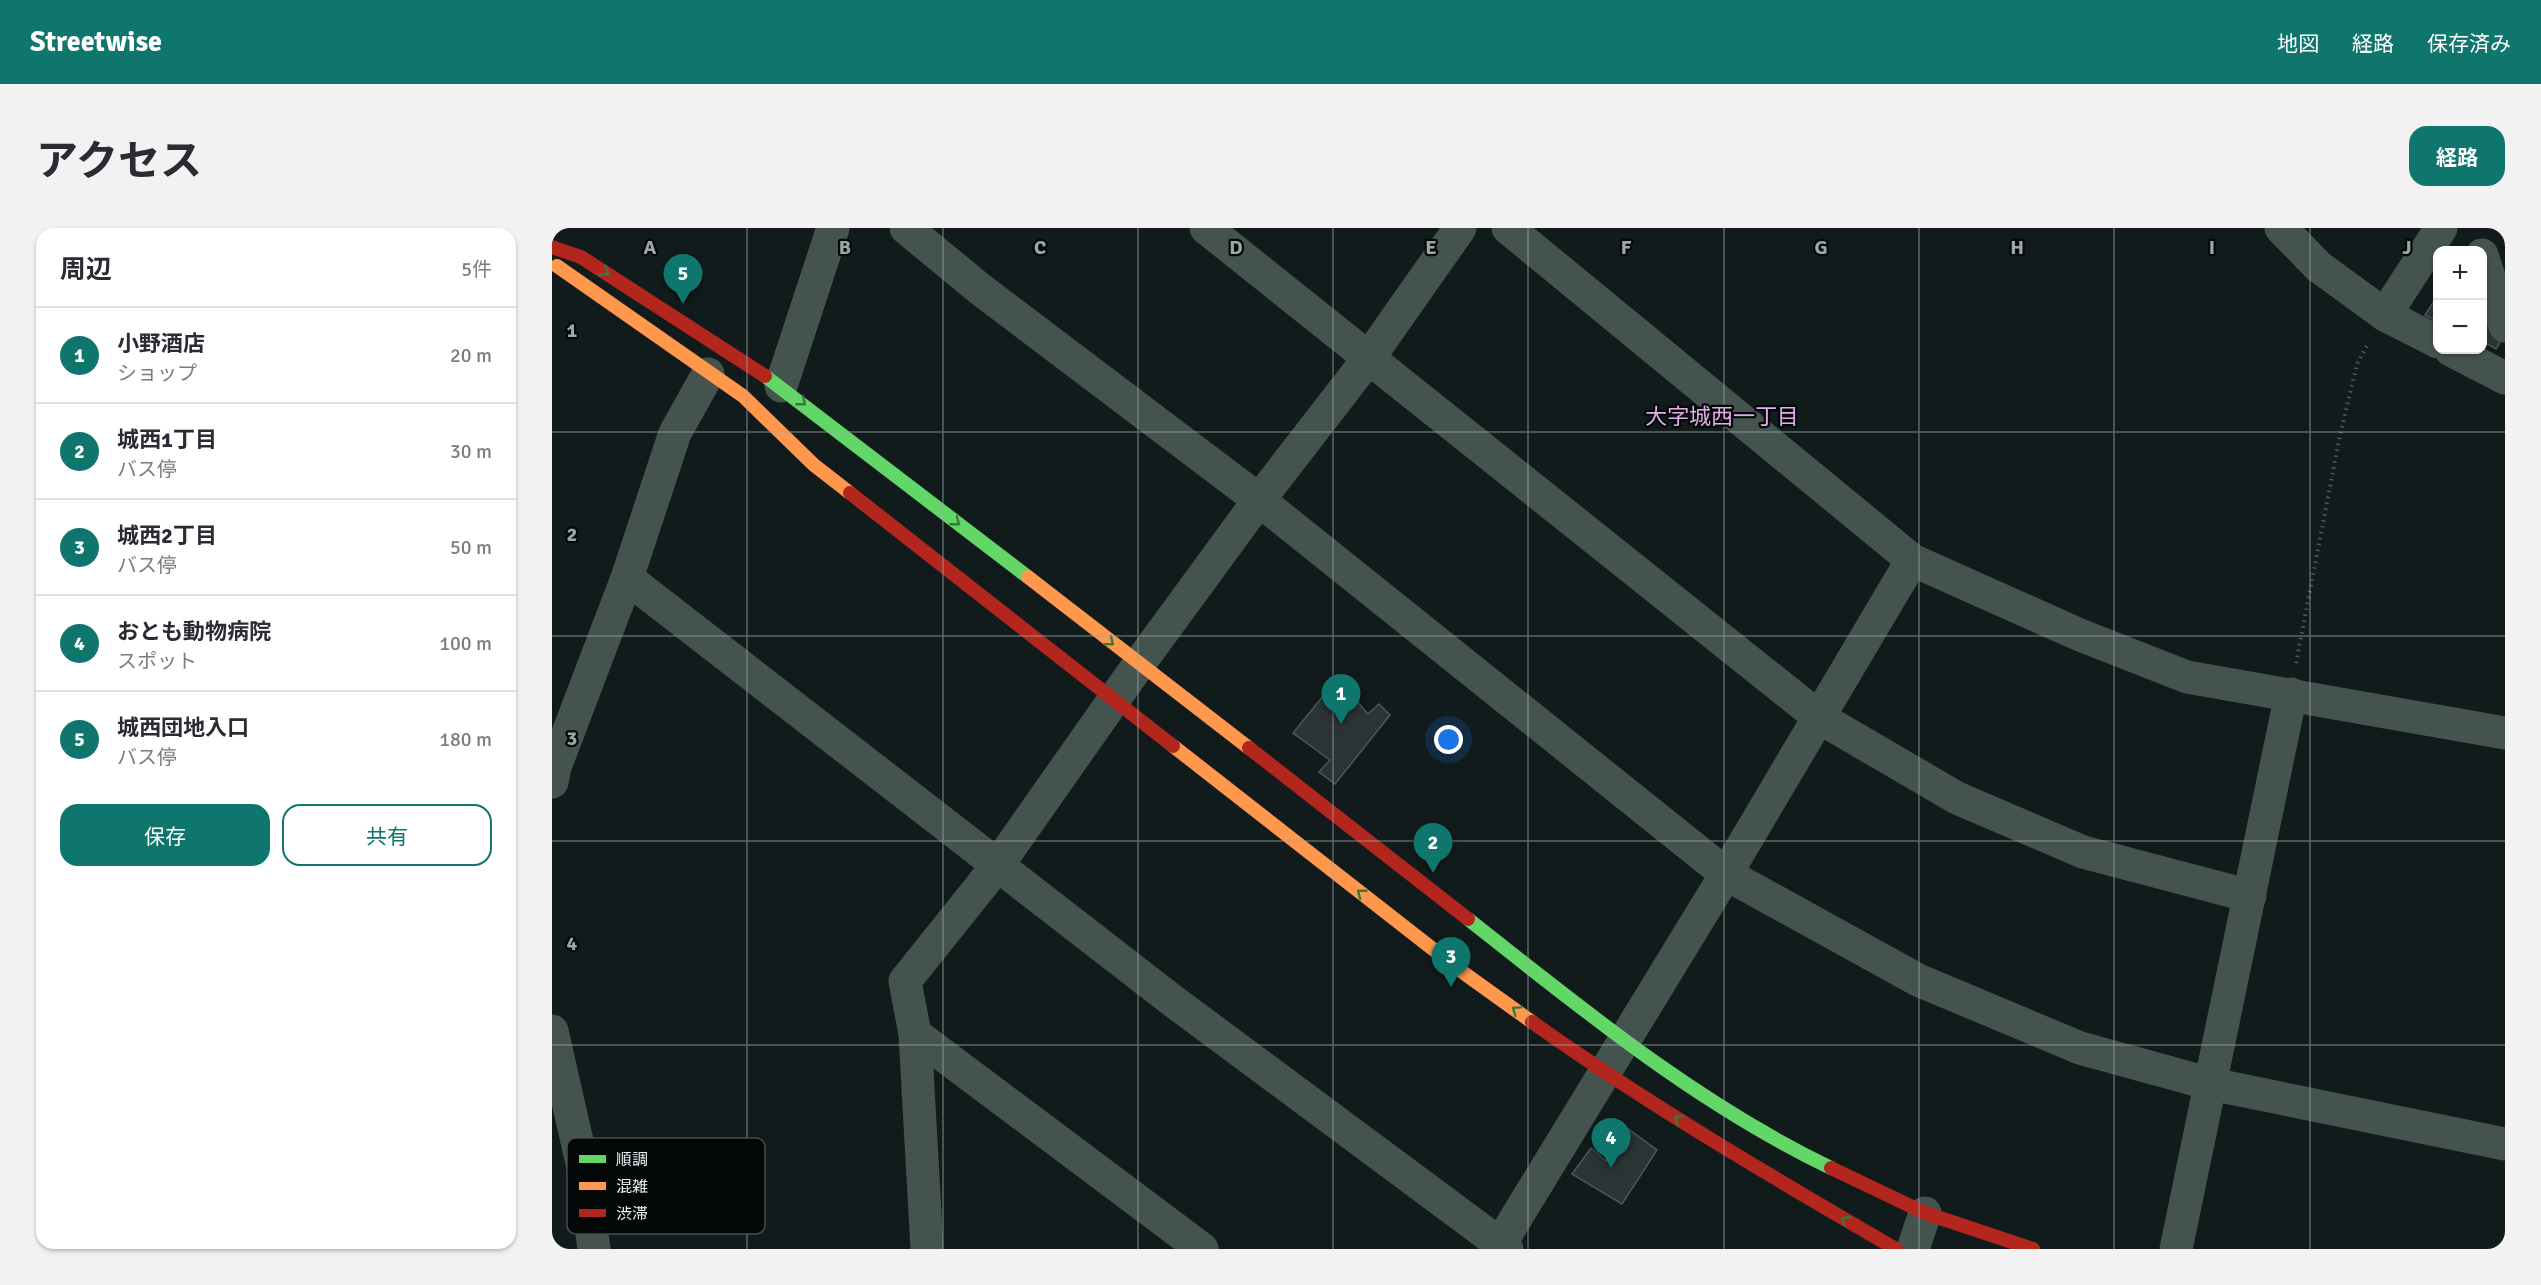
<!DOCTYPE html>
<html lang="ja">
<meta charset="utf-8">
<style>
:root{--surface:#fff;--page:#f2f2f3;--text:#2b2b33;--muted:#7c7c81;--line:#e1e1e2;--accent:#0f766e}
body{margin:0;font-family:Signika,"Noto Sans JP",sans-serif;background:var(--page);color:var(--text)}
.controls{position:absolute;right:18px;top:18px;display:grid;overflow:hidden;border-radius:12px;box-shadow:0 2px 4px #0004}
.controls button{width:54px;height:54px;display:grid;place-items:center;padding:0;border:0;border-bottom:2px solid var(--line);background:var(--surface);color:var(--text);font:30px sans-serif}
.you{position:absolute;left:897px;top:512px;width:21px;height:21px;margin:-15px;border:4px solid #fff;border-radius:50%;background:#1a73e8;box-shadow:0 0 0 9px #1a73e833}
.badge{display:grid;place-items:center;width:39px;height:39px;border-radius:50%;background:var(--accent);color:#fff;font-size:20px;font-weight:700}
.pin{position:absolute;translate:-50% -50px;filter:drop-shadow(0 2px 3px #0008)}
.pin::after{content:'';position:absolute;top:32px;width:21px;height:18px;background:inherit;clip-path:polygon(0 0,100% 0,50% 100%)}
.list{margin:0;padding:0;list-style:none}
h2{display:flex;justify-content:space-between;align-items:center;height:78px;margin:0;padding:0 24px;font-size:26px}
h2 small{font-size:20px;font-weight:400;color:var(--muted)}
.list li{display:grid;grid-template-columns:39px 1fr auto;gap:18px;align-items:center;box-sizing:border-box;height:96px;padding:0 24px;border-top:2px solid var(--line)}
.list b{display:block;font-size:22px;white-space:nowrap}
.list p{margin:0;font-size:20px;white-space:nowrap;color:var(--muted)}
.list em{font-size:20px;font-style:normal;color:var(--muted)}
.actions{display:flex;gap:12px;padding:18px 24px}
.actions a{flex:1;padding:14px 0;border:2px solid var(--accent);border-radius:18px;text-align:center;font-size:21px;color:var(--accent)}
.actions .main{background:var(--accent);color:#fff}
.map{position:relative;flex:none;width:1953px;height:1021px;overflow:hidden;border-radius:18px}
header{display:flex;align-items:center;gap:36px;box-sizing:border-box;height:84px;padding:0 30px;background:var(--accent);color:#fff}
header strong{font-size:28px}
nav{display:flex;gap:33px;margin-inline-start:auto;font-size:21px}
.intro{display:flex;align-items:center;justify-content:space-between;box-sizing:border-box;height:144px;padding:0 36px}
h1{margin:0;font-size:42px}
.button{padding:15px 27px;border-radius:18px;background:var(--accent);color:#fff;font-size:21px;font-weight:700}
main{display:flex;gap:36px;padding:0 36px}
aside{flex:1;background:var(--surface);border-radius:18px;box-shadow:0 2px 4px #0004}
.map>svg:first-child{display:block}
</style>
<header>
<strong>Streetwise</strong>
<nav><a>地図</a><a>経路</a><a>保存済み</a></nav>
</header>
<div class="intro"><h1>アクセス</h1><a class="button">経路</a></div>
<main>
<aside>
<h2>周辺<small>5件</small></h2>
<ul class="list">
<li><span class="badge">1</span><div><b>小野酒店</b><p>ショップ</p></div><em>20 m</em></li>
<li><span class="badge">2</span><div><b>城西1丁目</b><p>バス停</p></div><em>30 m</em></li>
<li><span class="badge">3</span><div><b>城西2丁目</b><p>バス停</p></div><em>50 m</em></li>
<li><span class="badge">4</span><div><b>おとも動物病院</b><p>スポット</p></div><em>100 m</em></li>
<li><span class="badge">5</span><div><b>城西団地入口</b><p>バス停</p></div><em>180 m</em></li>
</ul>
<div class="actions"><a class="main">保存</a><a>共有</a></div>
</aside>
<div class="map">
<svg width="1953" height="1021" viewBox="0 0 1953 1021">
<rect width="100%" height="100%" fill="#121b1b"/>
<g fill="#2b3334" stroke="#4e5657" stroke-width="1.5">
<polygon points="1886,67 1886,94 1873,87"/>
<polygon points="1930,90 1943,97 1951,109 1944,121 1930,113"/>
<polygon points="785,451 816,486 827,476 838,487 783,556 767,544 778,532 741,505"/>
<polygon points="1075,900 1105,922 1070,976 1020,946 1039,920 1054,933"/>
</g>
<g fill="none" stroke-linecap="round" stroke-linejoin="round">
<polyline stroke="#4f5b58" stroke-width="4" stroke-dasharray="1.5 4.5" stroke-linecap="butt" points="1744,435 1787,212 1805,136 1816,116"/>
<g stroke="#45534f" stroke-width="33">
<polyline points="354,0 428,61 707,272 1174,646 1366,752 1528,820 1659,856 1953,916"/>
<polyline points="654,0 1268,490 1405,570 1531,624 1698,668"/>
<polyline points="956,0 1360,332 1528,407 1635,449 1953,505"/>
<polyline points="1729,0 1767,39 1833,87 1886,114"/>
<polyline points="1930,27 1953,98"/>
<polyline points="1833,87 1889,0"/>
<polyline points="1899,122 1953,150"/>
<polyline points="229,158 281,0"/>
<polyline points="75,350 621,773 955,1021"/>
<polyline points="0,554 3,539 75,350 123,205 156,146"/>
<polyline points="0,803 32,944 42,1021"/>
<polyline points="363,806 650,1021"/>
<polyline points="375,1021 363,806 353,753 445,638 587,436 707,272 816,131 908,0"/>
<polyline points="945,1021 1174,646 1360,332"/>
<polyline points="1361,1021 1373,985"/>
<polyline points="1624,1021 1739,466"/>
</g>
<g stroke="#63d668" stroke-width="14">
<polyline points="213,148 476,349"/>
<path d="M916,691C1031,782 1146,876 1279,940"/>
</g>
<g stroke="#ff974d" stroke-width="14">
<polyline points="5,38 191,168 262,237 298,265"/>
<polyline points="476,349 697,520"/>
<polyline points="621,518 909,743 980,794"/>
</g>
<g stroke="#b3261e" stroke-width="14">
<polyline points="0,19 29,29 213,148"/>
<polyline points="298,265 621,518"/>
<polyline points="697,520 916,691"/>
<path d="M980,794C1097,877 1220,949 1344,1021"/>
<polyline points="1279,940 1373,985 1481,1021"/>
</g>
</g>
<defs><path id="oneway-chevron" d="M-2-3.5L2.5 0L-2 3.5" fill="none" stroke-width="1.6" stroke-linecap="round" stroke-linejoin="round" transform="scale(1.5)"/></defs>
<g stroke="#38793c">
<use href="#oneway-chevron" transform="translate(53 44) rotate(32)"/>
<use href="#oneway-chevron" transform="translate(250 174) rotate(38)"/>
<use href="#oneway-chevron" transform="translate(404 294) rotate(38)"/>
<use href="#oneway-chevron" transform="translate(558 414) rotate(38)"/>
<use href="#oneway-chevron" transform="translate(809 665) rotate(-142)"/>
<use href="#oneway-chevron" transform="translate(964 782) rotate(-145)"/>
<use href="#oneway-chevron" transform="translate(1126 891) rotate(-148)"/>
<use href="#oneway-chevron" transform="translate(1293 992) rotate(-150)"/>
</g>
<path fill="none" stroke="#9ca6a6" stroke-width="1.5" stroke-opacity="0.55" d="M195,0V1021M391,0V1021M586,0V1021M781,0V1021M976,0V1021M1172,0V1021M1367,0V1021M1562,0V1021M1758,0V1021M0,204H1953M0,408H1953M0,613H1953M0,817H1953"/>
<g text-anchor="middle" stroke-width="4.5" stroke-linejoin="round" paint-order="stroke">
<g font-size="22" fill="#e3aeea" stroke="#030707">
<text x="1170" y="196">大字城西一丁目</text>
</g>
</g>
<rect x="15" y="910" width="198" height="96" rx="9" fill="#030707" stroke="#474d4d" stroke-width="1.5"/>
<rect x="27" y="927" width="27" height="8" fill="#63d668"/>
<rect x="27" y="954" width="27" height="8" fill="#ff974d"/>
<rect x="27" y="981" width="27" height="8" fill="#b3261e"/>
<g font-size="16" fill="#e6f1f1">
<text x="64" y="937">順調</text>
<text x="64" y="964">混雑</text>
<text x="64" y="991">渋滞</text>
</g>
<g font-size="20" text-anchor="middle" font-weight="bold" fill="#9ca6a6" stroke="#030707" stroke-width="4.5" stroke-linejoin="round" paint-order="stroke">
<text x="98" y="26">A</text>
<text x="293" y="26">B</text>
<text x="488" y="26">C</text>
<text x="684" y="26">D</text>
<text x="879" y="26">E</text>
<text x="1074" y="26">F</text>
<text x="1269" y="26">G</text>
<text x="1465" y="26">H</text>
<text x="1660" y="26">I</text>
<text x="1855" y="26">J</text>
<text x="20" y="109">1</text>
<text x="20" y="313">2</text>
<text x="20" y="517">3</text>
<text x="20" y="722">4</text>
</g>
</svg>
<div class="controls">
<button>+</button>
<button>−</button>
</div>
<div class="you"></div>
<div class="pin badge" style="left:789px;top:496px">1</div>
<div class="pin badge" style="left:881px;top:645px">2</div>
<div class="pin badge" style="left:899px;top:759px">3</div>
<div class="pin badge" style="left:1059px;top:940px">4</div>
<div class="pin badge" style="left:131px;top:76px">5</div>
</div>
</main>
